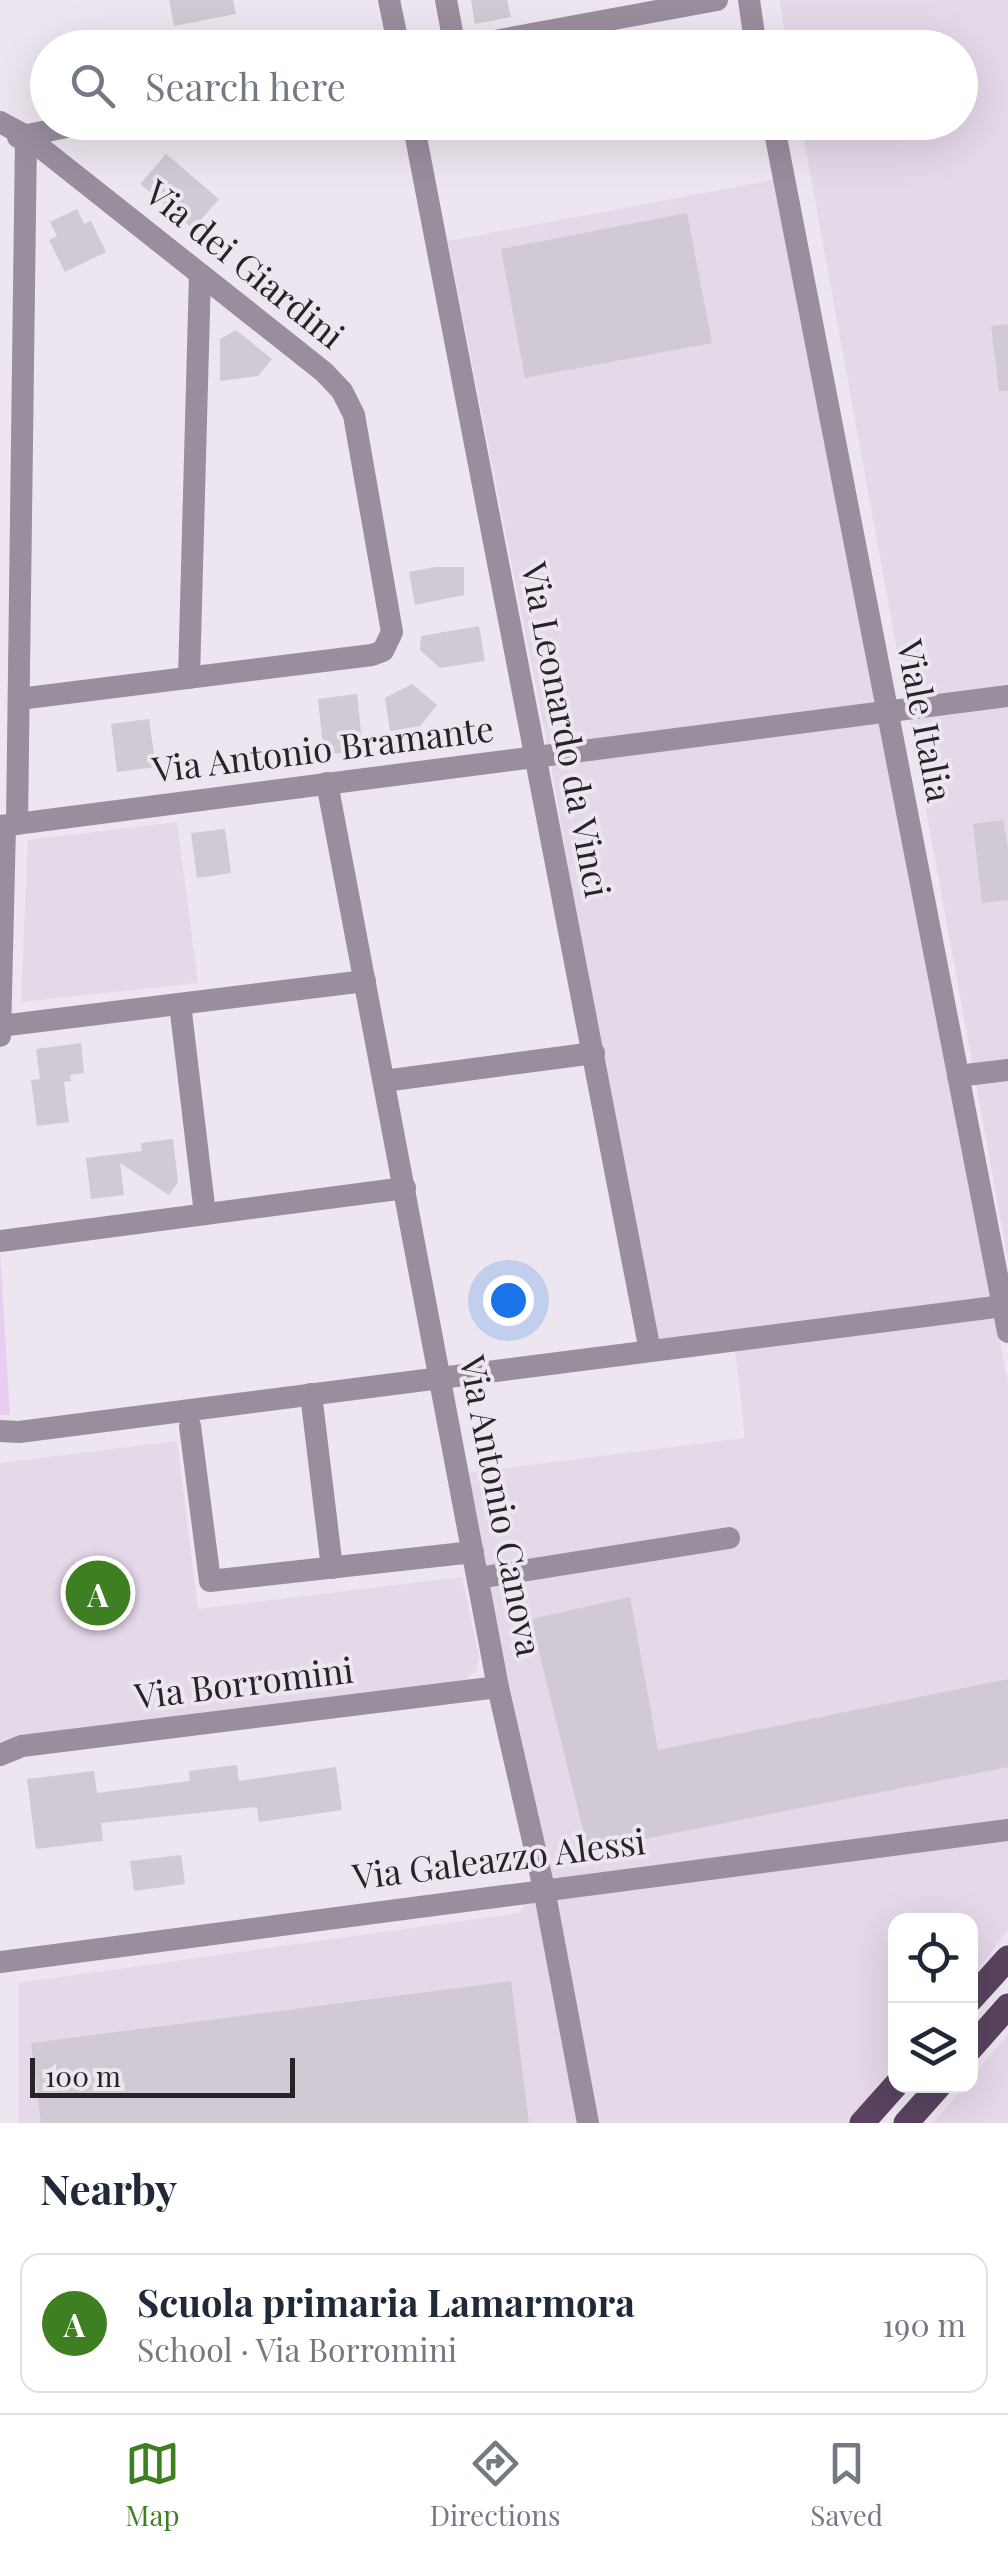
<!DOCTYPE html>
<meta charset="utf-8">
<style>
:root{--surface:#fff;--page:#f2f2f3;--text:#1f2937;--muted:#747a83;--line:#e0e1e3;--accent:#3d7f21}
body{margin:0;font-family:"Playfair Display",serif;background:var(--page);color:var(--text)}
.controls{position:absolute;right:30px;bottom:30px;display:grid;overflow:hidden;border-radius:20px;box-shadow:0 10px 40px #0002}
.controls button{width:90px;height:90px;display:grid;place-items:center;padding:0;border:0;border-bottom:2px solid var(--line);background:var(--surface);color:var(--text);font:50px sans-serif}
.scale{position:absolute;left:30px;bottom:25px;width:265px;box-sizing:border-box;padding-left:10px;border:5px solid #272428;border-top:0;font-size:28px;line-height:35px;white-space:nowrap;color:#272428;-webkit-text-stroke:8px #ede5ef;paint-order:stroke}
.you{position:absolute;left:508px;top:1300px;width:35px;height:35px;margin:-25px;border:8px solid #fff;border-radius:50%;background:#1a73e8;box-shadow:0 0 0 15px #1a73e833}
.badge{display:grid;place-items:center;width:65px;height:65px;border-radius:50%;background:var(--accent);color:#fff;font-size:32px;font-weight:700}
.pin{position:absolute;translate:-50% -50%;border:5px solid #fff;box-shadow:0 2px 10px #0006}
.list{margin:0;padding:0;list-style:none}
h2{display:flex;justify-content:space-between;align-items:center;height:130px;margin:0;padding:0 40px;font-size:42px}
h2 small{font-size:32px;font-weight:400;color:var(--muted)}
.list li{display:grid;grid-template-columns:65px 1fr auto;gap:30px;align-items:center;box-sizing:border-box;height:140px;margin:0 20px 20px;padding:0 20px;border:2px solid var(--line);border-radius:20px}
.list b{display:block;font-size:38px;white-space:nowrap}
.list p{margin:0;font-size:32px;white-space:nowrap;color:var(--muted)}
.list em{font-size:32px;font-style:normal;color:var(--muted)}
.icon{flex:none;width:55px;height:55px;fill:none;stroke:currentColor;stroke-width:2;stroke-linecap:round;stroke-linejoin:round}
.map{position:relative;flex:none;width:1008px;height:2123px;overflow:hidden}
.search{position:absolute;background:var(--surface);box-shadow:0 10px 40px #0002;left:30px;right:30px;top:30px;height:110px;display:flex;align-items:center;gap:25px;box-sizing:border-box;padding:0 35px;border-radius:55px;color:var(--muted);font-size:38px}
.sheet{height:290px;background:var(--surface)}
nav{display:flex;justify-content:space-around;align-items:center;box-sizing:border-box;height:140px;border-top:2px solid var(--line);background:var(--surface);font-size:28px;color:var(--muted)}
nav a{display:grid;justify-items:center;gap:5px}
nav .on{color:var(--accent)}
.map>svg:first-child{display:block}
</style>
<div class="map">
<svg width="1008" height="2123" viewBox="0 0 1008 2123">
<rect width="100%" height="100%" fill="#ede5ef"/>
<g fill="#e5d8e9">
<polygon points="779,0 1008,0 1008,1260 801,123 960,122 960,48 788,47"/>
<polygon points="778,179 1008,1383 1008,1929 971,1980 970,1920 896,1920 895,2077 854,2123 18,2123 18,1983 519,1913 549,1873 465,1473 745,1438 733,1330 659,1341 599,1055 550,758 448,241"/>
<polygon points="177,822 198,983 21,1002 28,840"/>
<polygon points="177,1441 198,1609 462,1577 479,1657 476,1671 463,1682 0,1742 0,1463"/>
<polygon points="1008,2034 1008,2123 933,2123 965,2086 970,2086 971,2079"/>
</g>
<polygon fill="#e9cef2" points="0,1249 10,1415 0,1415"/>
<g fill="#d1c9d3">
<polygon points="169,0 233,0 236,14 174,26"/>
<polygon points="471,0 507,0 511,17 475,24"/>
<polygon points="166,154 219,199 193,229 140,184"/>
<polygon points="77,209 84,224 91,221 106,252 65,272 49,240 57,236 50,222"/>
<polygon points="687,213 712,343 525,378 501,249"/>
<polygon points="1008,324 1008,391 999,391 991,326"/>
<polygon points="236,330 272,359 258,376 220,381 220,339"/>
<polygon points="435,567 464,567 464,595 415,605 409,572"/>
<polygon points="479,626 485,661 440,668 420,650 421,636"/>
<polygon points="412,684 437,705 420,726 390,731 385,698"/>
<polygon points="357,694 363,750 324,755 318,699"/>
<polygon points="149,719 156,767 117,772 111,724"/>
<polygon points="1003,820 1008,848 1008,900 982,903 973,824"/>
<polygon points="225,829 231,873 197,878 191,833"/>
<polygon points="81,1043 84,1073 70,1075 71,1081 64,1082 69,1122 37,1126 31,1080 40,1079 36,1049"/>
<polygon points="173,1139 178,1182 169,1195 120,1163 124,1195 91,1199 86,1158 142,1151 141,1143"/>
<polygon points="630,1597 658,1750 1008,1679 1008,1767 588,1850 531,1619"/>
<polygon points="237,1765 239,1781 336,1767 342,1810 259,1822 257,1807 101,1823 103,1841 36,1849 27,1779 94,1771 97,1793 190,1781 189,1771"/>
<polygon points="181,1855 185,1884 134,1891 130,1861"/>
<polygon points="511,1981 529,2123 41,2123 31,2043"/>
</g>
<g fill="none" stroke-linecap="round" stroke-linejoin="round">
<g stroke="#9a8d9e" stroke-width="22">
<polyline points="389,0 399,48"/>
<polyline points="446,0 455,48"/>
<polyline points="749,0 756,48"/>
<polyline points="456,48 717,0"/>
<polyline points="0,122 26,136 324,372 342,391 354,415 392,632 383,651 372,655 19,699"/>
<polyline points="413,122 650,1351"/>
<polyline points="773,122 1008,1332"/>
<polyline points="18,137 91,122"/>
<polyline points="189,678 200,274"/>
<polyline points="327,783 498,1687 544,1889 588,2123"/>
<polyline points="17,824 26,136"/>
<polyline points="0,826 1008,696"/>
<polyline points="180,1004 205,1214"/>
<polyline points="0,1026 365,981"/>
<polyline points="0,1036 5,826"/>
<polyline points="958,1076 1008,1070"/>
<polyline points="384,1081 594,1053"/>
<polyline points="0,1241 405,1188"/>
<polyline points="311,1394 332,1568"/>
<polyline points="190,1426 210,1581 473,1552"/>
<polyline points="0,1431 19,1432 1003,1306"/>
<polyline points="478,1578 729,1538"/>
<polyline points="0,1755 22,1746 498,1687"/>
<polyline points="0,1962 1008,1830"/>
</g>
<g stroke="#594360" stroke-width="25">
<polyline points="970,2000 1008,1958"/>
<polyline points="970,2049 1008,2006"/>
<polyline points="862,2123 896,2085"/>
<polyline points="906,2123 939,2086"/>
</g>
</g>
<g text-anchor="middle" stroke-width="8" stroke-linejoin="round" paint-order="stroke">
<g font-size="35" fill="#272428" stroke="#ede5ef">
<text transform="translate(244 265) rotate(39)" y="12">Via dei Giardini</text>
<text transform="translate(924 721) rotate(79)" y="12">Viale Italia</text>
<text transform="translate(565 730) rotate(79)" y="12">Via Leonardo da Vinci</text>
<text transform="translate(323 750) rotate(-7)" y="12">Via Antonio Bramante</text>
<text transform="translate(500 1506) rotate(79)" y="12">Via Antonio Canova</text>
<text transform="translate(244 1684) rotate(-7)" y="12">Via Borromini</text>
<text transform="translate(499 1860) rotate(-7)" y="12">Via Galeazzo Alessi</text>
</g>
</g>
</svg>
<div class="controls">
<button><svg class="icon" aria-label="locate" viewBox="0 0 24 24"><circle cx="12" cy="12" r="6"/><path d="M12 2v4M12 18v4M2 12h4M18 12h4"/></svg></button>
<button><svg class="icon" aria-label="layers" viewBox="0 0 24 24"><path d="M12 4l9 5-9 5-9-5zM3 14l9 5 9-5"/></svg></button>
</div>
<div class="scale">100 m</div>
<div class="you"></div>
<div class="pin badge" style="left:98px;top:1593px">A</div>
<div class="search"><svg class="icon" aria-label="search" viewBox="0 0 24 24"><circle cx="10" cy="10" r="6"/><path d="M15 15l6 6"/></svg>Search here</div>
</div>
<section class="sheet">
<h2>Nearby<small></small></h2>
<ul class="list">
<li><span class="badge">A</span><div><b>Scuola primaria Lamarmora</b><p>School · Via Borromini</p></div><em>190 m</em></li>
</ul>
</section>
<nav>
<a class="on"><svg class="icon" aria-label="map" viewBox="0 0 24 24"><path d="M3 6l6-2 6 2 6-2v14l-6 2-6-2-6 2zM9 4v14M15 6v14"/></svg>Map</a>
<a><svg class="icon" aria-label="directions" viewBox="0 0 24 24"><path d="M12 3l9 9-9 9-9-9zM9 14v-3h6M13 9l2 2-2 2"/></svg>Directions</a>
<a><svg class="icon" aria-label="saved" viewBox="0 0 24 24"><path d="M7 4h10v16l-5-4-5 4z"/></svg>Saved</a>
</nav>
